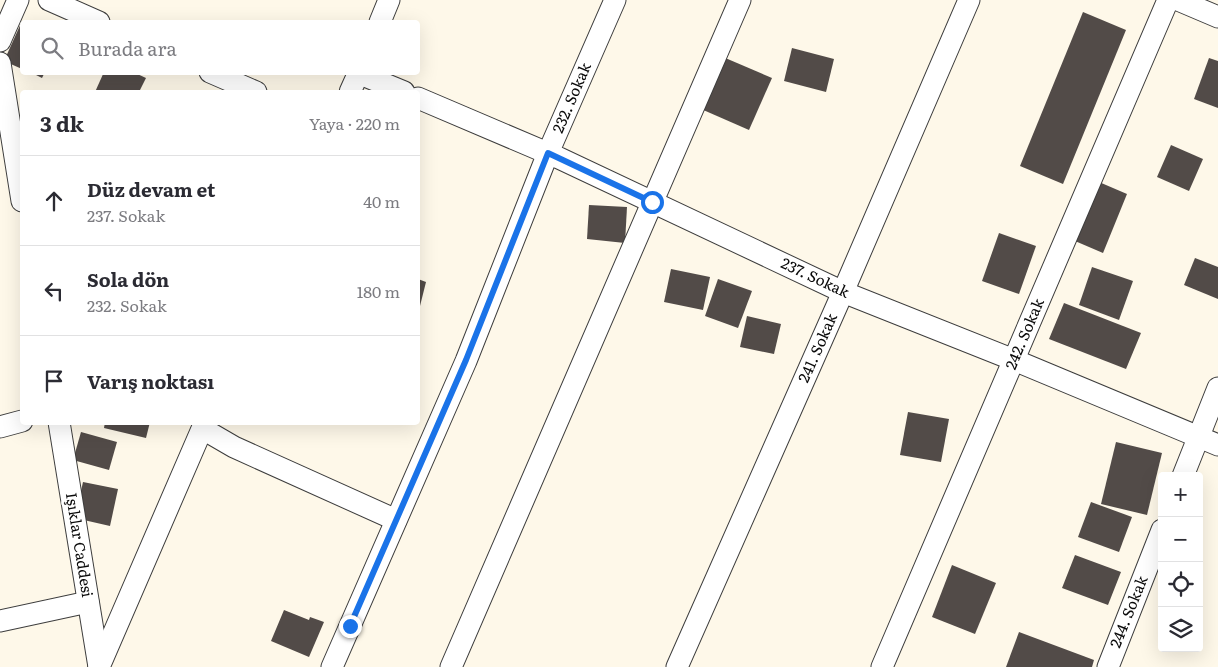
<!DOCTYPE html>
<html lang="tr">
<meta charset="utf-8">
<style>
:root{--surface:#fff;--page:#f7f7f7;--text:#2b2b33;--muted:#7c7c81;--line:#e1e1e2}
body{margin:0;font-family:Literata,serif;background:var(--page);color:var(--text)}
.controls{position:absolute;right:15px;bottom:15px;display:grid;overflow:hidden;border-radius:5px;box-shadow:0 5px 20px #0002}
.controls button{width:45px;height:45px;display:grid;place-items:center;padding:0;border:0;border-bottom:1px solid var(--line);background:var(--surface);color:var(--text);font:25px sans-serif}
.stop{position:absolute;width:15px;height:15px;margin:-11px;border:4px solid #1a73e8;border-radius:50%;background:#fff}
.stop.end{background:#1a73e8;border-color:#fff;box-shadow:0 1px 5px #0008}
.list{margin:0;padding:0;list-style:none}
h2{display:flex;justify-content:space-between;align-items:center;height:65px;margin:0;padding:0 20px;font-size:21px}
h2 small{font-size:16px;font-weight:400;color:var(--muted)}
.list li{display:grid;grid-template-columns:32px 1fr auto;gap:15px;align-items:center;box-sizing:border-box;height:90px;padding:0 20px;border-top:1px solid var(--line)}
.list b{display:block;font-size:19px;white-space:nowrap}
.list p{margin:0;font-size:16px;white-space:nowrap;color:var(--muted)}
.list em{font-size:16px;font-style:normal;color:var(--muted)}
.icon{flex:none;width:28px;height:28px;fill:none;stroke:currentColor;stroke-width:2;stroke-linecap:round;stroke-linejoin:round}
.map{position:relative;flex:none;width:1218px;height:667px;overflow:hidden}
.search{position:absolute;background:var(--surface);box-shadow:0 5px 20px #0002;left:20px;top:20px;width:400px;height:55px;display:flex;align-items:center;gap:12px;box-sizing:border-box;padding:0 18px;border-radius:5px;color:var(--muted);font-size:19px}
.panel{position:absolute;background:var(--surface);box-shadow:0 5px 20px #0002;left:20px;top:90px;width:400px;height:335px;border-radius:5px}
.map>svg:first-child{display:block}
</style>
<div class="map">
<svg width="1218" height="667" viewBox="0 0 1218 667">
<rect width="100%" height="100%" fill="#fef8e9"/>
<g fill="#524b48">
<polygon points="1083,12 1126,30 1063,184 1020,166"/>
<polygon points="22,21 22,69 4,61"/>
<polygon points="792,48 834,59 826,92 784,81"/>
<polygon points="723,57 772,78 749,130 701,109"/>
<polygon points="1209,58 1218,61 1218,108 1194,99"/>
<polygon points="30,72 45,72 42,78"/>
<polygon points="104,72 133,72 146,78 139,92 95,92"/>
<polygon points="1171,145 1203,159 1189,191 1157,177"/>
<polygon points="1099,182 1127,194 1103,253 1075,241"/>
<polygon points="589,205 627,207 625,243 587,239"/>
<polygon points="999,233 1036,246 1019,294 982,281"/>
<polygon points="1195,258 1218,267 1218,299 1184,285"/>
<polygon points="1092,267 1133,281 1119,320 1079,305"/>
<polygon points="671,269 710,277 703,310 664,302"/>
<polygon points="418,279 426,282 418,314"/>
<polygon points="718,279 752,291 738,328 705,316"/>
<polygon points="1064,303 1141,333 1126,369 1049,339"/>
<polygon points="747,316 781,324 774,354 740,347"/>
<polygon points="908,412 949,419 941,462 900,455"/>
<polygon points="105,422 150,422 146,438 104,428"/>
<polygon points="81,432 117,442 109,470 73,460"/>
<polygon points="1116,442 1162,453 1147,515 1101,504"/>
<polygon points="83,482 118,489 110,526 75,518"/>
<polygon points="1091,502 1132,517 1119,552 1078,537"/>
<polygon points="1075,555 1121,572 1108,605 1062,588"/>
<polygon points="952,565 996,583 975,634 932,617"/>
<polygon points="284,610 309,620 310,617 324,622 309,657 271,641"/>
<polygon points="1019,632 1094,660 1092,667 1006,667"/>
</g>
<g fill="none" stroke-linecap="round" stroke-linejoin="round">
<g stroke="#3d3d3d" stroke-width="23">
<g id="minor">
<polyline points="49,0 99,22"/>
<polyline points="1178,0 1218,17"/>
<polyline points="380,22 389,0"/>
<polyline points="0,41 18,0"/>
<polyline points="0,63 22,201"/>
<polyline points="210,72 256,92"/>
<polyline points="358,73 404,92"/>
<polyline points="350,92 359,72"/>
<polyline points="418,98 559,158 843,292 1014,360 1218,445"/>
<polyline points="59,422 99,667"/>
<polyline points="0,427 22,421"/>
<polyline points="203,429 234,447 396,520"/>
<polyline points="1183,476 1218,388"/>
<polyline points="0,621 88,602"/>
<polyline points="99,667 205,422"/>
<polyline points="332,667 466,361 548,153 615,0"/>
<polyline points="451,667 740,0"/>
<polyline points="677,667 843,292 969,0"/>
<polyline points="882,667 1168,0"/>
<polyline points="1108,667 1162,530"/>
</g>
</g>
<use href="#minor" stroke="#fff" stroke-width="21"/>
</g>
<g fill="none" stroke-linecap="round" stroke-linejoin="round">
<polyline stroke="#1a73e8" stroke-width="6" points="350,626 466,360 548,153 652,202"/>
</g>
<g text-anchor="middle" stroke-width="5" stroke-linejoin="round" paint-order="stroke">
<g font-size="15" fill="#0a0a0a" stroke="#fff">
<text transform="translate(572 98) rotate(-67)" y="5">232. Sokak</text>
<text transform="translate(815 278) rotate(25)" y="5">237. Sokak</text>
<text transform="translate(1025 334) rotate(-67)" y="5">242. Sokak</text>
<text transform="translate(818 348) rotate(-66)" y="5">241. Sokak</text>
<text transform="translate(79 545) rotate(81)" y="5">Işıklar Caddesi</text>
<text transform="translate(1129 612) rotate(-68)" y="5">244. Sokak</text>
</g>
</g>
</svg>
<div class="controls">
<button>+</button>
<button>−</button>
<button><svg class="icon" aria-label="locate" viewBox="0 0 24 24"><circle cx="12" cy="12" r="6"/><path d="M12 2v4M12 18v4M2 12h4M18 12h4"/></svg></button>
<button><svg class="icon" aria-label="layers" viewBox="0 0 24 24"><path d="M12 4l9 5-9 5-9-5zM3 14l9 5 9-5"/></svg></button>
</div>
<div class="stop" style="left:652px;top:202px"></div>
<div class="stop end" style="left:350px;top:626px"></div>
<div class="search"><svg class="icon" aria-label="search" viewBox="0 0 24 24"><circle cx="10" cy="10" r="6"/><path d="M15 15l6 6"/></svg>Burada ara</div>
<section class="panel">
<h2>3 dk<small>Yaya · 220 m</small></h2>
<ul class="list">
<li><svg class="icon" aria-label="ahead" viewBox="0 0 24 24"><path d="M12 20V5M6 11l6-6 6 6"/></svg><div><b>Düz devam et</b><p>237. Sokak</p></div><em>40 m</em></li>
<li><svg class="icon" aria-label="left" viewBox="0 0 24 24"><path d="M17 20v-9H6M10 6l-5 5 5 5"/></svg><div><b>Sola dön</b><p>232. Sokak</p></div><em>180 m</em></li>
<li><svg class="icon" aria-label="arrive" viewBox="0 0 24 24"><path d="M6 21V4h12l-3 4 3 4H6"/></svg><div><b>Varış noktası</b></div></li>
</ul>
</section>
</div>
